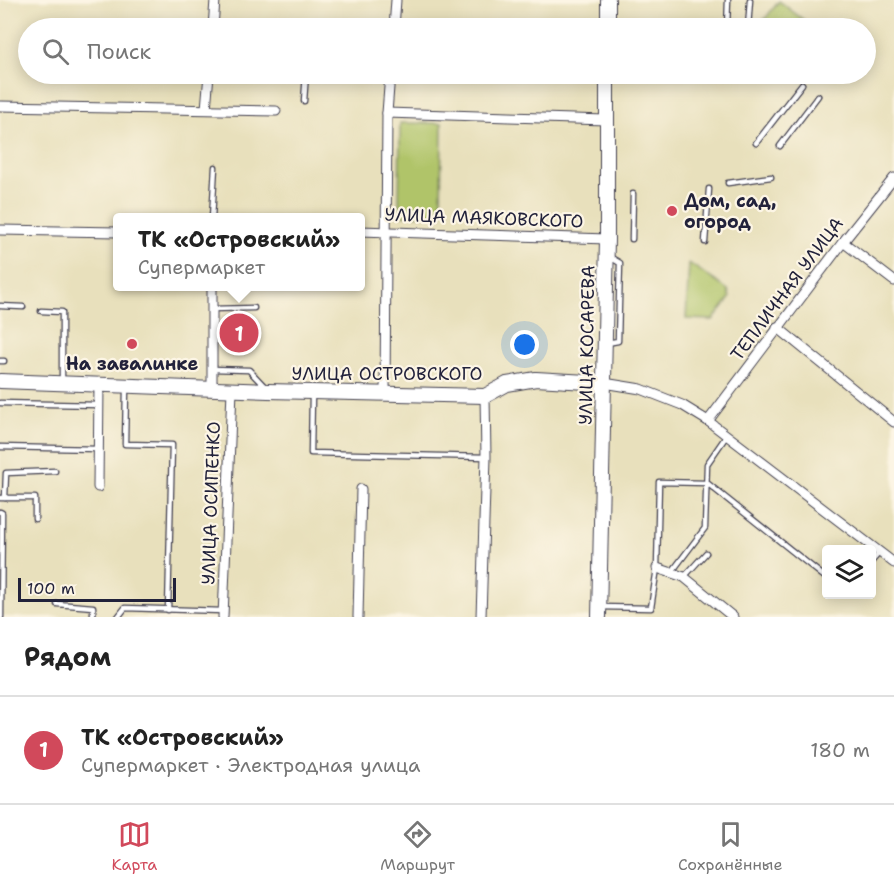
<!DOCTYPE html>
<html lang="ru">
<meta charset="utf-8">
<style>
:root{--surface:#fff;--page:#f6f6f6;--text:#222;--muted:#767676;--line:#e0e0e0;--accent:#d1495b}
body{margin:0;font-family:"Shantell Sans",sans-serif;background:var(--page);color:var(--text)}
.controls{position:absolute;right:18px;bottom:18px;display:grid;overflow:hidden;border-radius:6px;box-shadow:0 3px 15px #0003}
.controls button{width:54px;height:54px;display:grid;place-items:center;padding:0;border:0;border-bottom:2px solid var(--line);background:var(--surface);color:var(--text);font:30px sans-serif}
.scale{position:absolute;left:18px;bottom:15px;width:158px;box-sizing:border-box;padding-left:6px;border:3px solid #22223b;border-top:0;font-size:16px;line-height:21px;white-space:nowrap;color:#22223b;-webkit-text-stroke:4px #fcf5e5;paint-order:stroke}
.you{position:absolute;left:525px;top:345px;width:21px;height:21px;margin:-15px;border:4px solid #fff;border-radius:50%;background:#1a73e8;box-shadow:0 0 0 9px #1a73e833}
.badge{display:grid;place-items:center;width:39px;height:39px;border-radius:50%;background:var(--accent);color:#fff;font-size:20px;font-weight:700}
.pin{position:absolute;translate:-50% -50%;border:3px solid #fff;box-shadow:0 2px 6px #0006}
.popup{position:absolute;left:113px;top:213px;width:252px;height:78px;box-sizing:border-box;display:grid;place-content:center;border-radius:6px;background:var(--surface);filter:drop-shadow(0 2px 4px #0005);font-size:20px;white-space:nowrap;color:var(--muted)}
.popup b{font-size:22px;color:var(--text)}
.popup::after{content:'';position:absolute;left:50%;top:100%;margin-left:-12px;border:12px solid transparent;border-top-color:var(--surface)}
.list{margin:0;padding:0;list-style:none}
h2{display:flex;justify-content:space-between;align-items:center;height:78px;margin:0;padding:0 24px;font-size:26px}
h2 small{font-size:20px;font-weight:400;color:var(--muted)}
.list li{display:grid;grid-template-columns:39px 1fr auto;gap:18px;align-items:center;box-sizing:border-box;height:108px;padding:0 24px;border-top:2px solid var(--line)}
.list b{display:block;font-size:22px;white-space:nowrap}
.list p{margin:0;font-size:20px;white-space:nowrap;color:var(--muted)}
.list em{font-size:20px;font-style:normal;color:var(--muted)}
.icon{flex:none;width:33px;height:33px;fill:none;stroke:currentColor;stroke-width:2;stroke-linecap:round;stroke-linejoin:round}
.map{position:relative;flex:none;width:894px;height:617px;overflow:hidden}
.search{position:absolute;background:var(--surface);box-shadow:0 3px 15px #0003;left:18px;right:18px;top:18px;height:66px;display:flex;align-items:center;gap:15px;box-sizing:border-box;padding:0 21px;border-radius:33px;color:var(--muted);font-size:22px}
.sheet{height:186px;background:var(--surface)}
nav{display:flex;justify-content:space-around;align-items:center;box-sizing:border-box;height:84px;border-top:2px solid var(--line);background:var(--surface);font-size:16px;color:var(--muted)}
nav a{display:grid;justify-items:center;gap:3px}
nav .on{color:var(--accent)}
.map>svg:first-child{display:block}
</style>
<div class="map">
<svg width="894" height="617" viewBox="0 0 894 617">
<rect width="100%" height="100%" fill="#fcf5e5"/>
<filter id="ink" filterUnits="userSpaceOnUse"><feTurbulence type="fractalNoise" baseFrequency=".0167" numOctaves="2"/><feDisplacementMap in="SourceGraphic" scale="12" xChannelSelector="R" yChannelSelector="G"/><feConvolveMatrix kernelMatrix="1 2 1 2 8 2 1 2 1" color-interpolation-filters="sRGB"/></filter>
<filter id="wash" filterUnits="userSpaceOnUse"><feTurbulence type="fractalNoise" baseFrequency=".008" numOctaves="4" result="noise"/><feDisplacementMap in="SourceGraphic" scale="24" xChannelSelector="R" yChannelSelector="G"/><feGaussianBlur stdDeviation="1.35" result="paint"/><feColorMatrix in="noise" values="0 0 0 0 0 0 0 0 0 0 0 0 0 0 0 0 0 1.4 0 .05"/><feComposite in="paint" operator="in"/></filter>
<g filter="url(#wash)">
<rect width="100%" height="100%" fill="#e8e0bc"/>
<g fill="#b0c469" stroke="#697352" stroke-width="1.5">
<polygon points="779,1 814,28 775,28 764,20"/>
<polygon points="400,123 442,123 441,215 399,215"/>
<polygon points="689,263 728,290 730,298 713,320 686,319"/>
</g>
</g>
<g filter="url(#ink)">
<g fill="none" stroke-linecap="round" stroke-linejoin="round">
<g stroke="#403e4e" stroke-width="7">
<g id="lane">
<polyline points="727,28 728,0"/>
<polyline points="748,28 750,0"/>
<polyline points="304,101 306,74"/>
<polyline points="756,143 802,84"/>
<polyline points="780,146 818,96"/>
<polyline points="728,183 771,177"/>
<polyline points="212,218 215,167"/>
<polyline points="632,239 633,194"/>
<polyline points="705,242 709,189"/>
<polyline points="0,306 23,307"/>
<polyline points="212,309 254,308"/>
<polyline points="41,311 62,312 62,381"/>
<polyline points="607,343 618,341 620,263 608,256"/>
<polyline points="0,361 4,361"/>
<polyline points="212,369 249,370 265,387"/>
<polyline points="126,389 125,444 172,445 168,610"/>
<polyline points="312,395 311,453 486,457"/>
<polyline points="0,403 99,405"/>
<polyline points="0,447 98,449"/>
<polyline points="0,498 35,498 35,519"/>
<polyline points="5,498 6,473 55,471"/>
<polyline points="0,512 2,513 1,617"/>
<polyline points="872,561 880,552"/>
<polyline points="671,573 705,528 707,464 727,435"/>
<polyline points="684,577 706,553"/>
<polyline points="57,604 93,607 93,617"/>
<polyline points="600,607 651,608 657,568 659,482 707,483 826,578"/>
<polyline points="118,617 125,608 223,611"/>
</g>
</g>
<g stroke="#403e4e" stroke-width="11">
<g id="street">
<polyline points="213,28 215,0"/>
<polyline points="394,28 396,0"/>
<polyline points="0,106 276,111"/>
<polyline points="206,109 209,74"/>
<polyline points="387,113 606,120"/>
<polyline points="0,230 118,232"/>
<polyline points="360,231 607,239"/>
<polyline points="843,242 894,281"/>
<polyline points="212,286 212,389"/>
<polyline points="777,327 894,422"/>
<polyline points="604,383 641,389 682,405 708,421 894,563"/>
<polyline points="385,394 387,113 390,74"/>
<polyline points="708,421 843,242 894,178"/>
<polyline points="98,487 99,384"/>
<polyline points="657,568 684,577 733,617"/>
<polyline points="223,617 232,390"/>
<polyline points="358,617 361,489"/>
<polyline points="481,617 486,457 485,396"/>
</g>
</g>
<g stroke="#403e4e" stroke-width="16">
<g id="secondary">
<polyline points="608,28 608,0"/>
<polyline points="0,381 268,391 485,396 507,384 536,379 604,383"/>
<polyline points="599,617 607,239 607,74"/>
</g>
</g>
<use href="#lane" stroke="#fff" stroke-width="4.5"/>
<use href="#street" stroke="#fff" stroke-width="9"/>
<use href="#secondary" stroke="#fff" stroke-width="14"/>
</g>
</g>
<g fill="#d1495b" stroke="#fcf5e5" stroke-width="2">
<circle cx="672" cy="211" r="6"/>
<circle cx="132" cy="344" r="6"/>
</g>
<g text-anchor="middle" stroke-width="4.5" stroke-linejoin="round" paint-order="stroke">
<g font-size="18" font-weight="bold" fill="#22223b" stroke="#fcf5e5" text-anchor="start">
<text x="684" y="207">Дом, сад,<tspan x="684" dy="21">огород</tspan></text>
<text x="132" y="370" text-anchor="middle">На завалинке</text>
</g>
<g font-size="18" fill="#22223b" stroke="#fcf5e5">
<text transform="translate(484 218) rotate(2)" y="6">УЛИЦА МАЯКОВСКОГО</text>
<text transform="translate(787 289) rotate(-53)" y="6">ТЕПЛИЧНАЯ УЛИЦА</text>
<text transform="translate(587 345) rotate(-89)" y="6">УЛИЦА КОСАРЕВА</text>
<text x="387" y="380">УЛИЦА ОСТРОВСКОГО</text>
<text transform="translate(211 503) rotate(-88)" y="6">УЛИЦА ОСИПЕНКО</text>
</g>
</g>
</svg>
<div class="controls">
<button><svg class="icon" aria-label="layers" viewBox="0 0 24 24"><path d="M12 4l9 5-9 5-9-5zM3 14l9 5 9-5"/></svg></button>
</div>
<div class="scale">100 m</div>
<div class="you"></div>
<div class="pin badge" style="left:239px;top:333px">1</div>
<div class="popup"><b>ТК «Островский»</b>Супермаркет</div>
<div class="search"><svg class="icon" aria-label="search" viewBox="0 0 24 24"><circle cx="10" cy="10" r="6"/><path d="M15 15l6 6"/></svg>Поиск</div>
</div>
<section class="sheet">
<h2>Рядом<small></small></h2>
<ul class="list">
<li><span class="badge">1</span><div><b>ТК «Островский»</b><p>Супермаркет · Электродная улица</p></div><em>180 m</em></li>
</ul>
</section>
<nav>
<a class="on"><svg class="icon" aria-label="map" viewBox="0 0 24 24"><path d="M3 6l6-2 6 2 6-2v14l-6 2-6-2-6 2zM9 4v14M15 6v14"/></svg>Карта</a>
<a><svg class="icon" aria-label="directions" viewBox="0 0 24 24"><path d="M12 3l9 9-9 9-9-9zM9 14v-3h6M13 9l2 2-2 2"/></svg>Маршрут</a>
<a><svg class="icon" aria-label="saved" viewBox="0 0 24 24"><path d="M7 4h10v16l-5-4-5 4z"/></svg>Сохранённые</a>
</nav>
